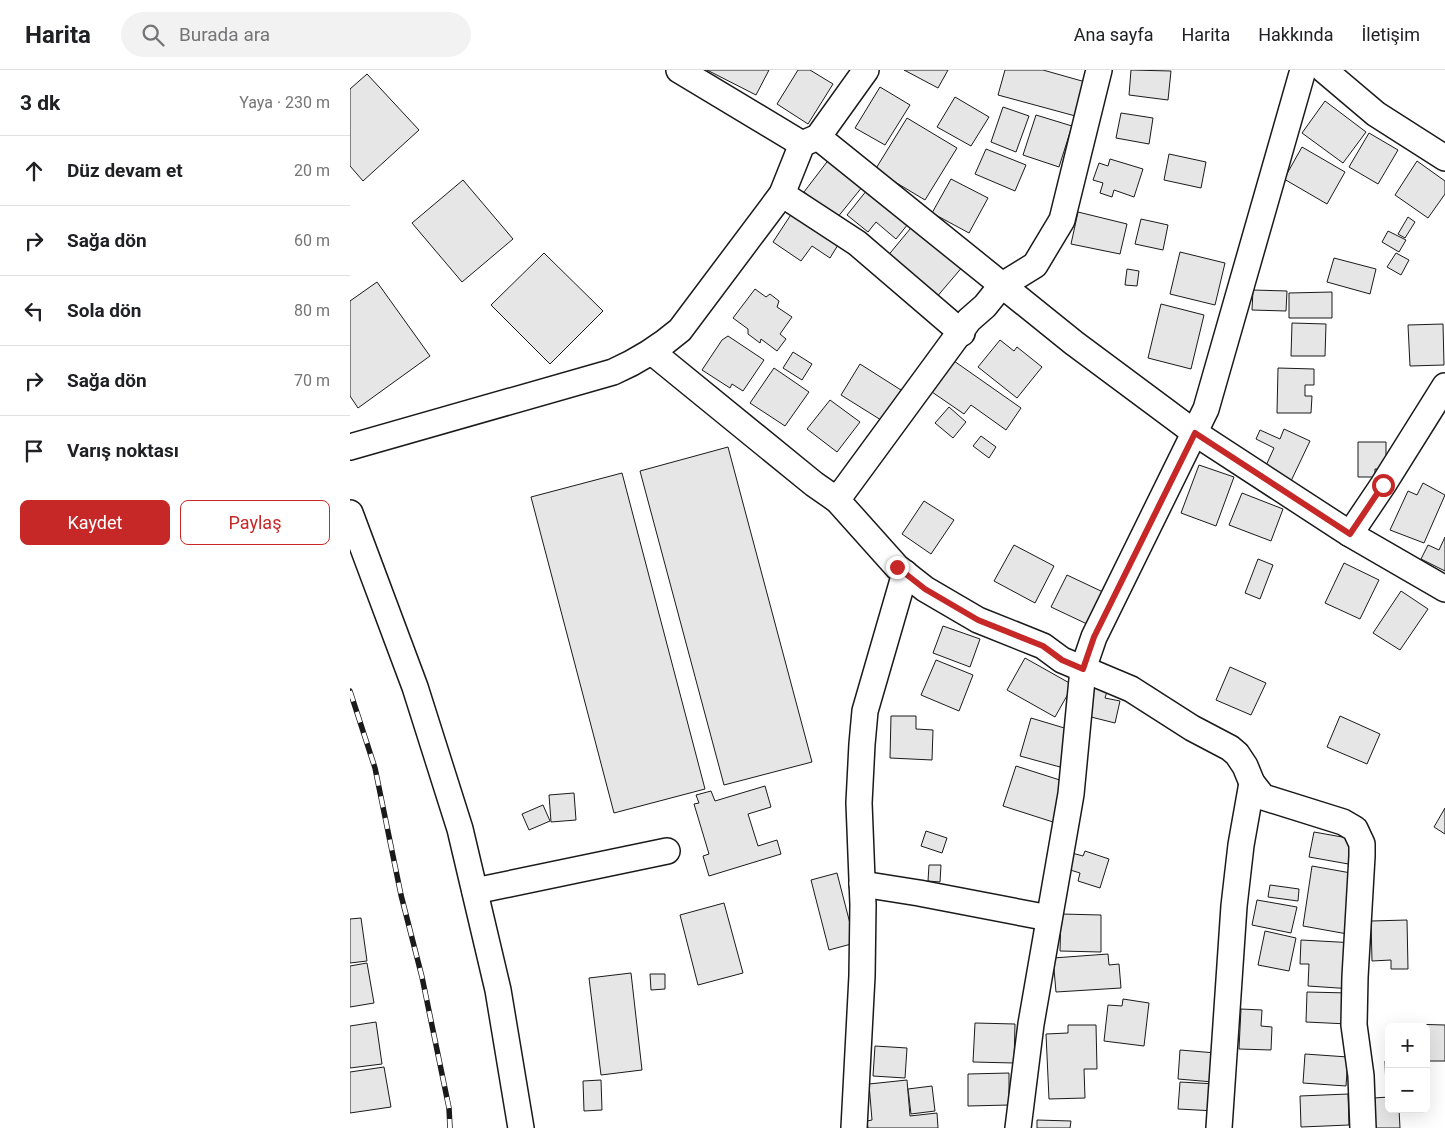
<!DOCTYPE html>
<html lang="tr">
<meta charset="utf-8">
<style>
:root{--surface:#fff;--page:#f2f2f2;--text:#202124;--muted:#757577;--line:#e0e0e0;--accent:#c62828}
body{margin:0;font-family:Roboto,sans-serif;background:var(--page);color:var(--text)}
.controls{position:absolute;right:15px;bottom:15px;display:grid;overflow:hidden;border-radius:8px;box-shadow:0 5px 20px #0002}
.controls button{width:45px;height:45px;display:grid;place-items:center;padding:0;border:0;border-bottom:1px solid var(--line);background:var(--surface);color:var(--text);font:25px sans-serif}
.stop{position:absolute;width:15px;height:15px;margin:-11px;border:4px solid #c62828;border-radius:50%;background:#fff}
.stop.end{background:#c62828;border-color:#fff;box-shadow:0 1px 5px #0008}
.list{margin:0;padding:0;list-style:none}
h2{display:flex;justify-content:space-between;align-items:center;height:65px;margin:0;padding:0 20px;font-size:21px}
h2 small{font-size:16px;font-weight:400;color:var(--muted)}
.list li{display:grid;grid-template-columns:32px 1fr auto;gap:15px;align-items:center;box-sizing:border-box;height:70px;padding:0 20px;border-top:1px solid var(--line)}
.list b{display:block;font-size:19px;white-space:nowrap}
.list em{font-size:16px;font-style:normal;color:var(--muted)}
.actions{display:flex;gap:10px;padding:15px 20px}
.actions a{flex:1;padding:11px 0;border:1px solid var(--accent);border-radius:8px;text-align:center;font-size:18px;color:var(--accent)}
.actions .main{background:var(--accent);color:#fff}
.icon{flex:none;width:28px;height:28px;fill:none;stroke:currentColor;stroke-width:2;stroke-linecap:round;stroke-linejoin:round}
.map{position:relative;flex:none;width:1095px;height:1058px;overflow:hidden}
header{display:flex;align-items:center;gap:30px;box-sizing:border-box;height:70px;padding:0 25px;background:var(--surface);border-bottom:1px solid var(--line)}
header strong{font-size:24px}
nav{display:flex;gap:28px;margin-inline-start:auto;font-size:18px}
.search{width:350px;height:45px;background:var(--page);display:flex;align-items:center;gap:12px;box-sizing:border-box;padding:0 18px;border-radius:28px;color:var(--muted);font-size:19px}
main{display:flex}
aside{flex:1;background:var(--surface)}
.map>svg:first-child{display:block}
</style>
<header>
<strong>Harita</strong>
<div class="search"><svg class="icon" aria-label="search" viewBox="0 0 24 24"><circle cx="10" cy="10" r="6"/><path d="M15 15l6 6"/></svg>Burada ara</div>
<nav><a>Ana sayfa</a><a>Harita</a><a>Hakkında</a><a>İletişim</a></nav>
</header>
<main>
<aside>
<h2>3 dk<small>Yaya · 230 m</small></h2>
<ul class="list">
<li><svg class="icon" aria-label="ahead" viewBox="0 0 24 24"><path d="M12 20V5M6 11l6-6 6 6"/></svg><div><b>Düz devam et</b></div><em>20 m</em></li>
<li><svg class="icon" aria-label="right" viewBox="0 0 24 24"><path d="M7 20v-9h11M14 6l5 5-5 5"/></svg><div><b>Sağa dön</b></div><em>60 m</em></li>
<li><svg class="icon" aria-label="left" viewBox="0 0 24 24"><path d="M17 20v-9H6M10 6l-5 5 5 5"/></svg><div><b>Sola dön</b></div><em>80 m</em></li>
<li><svg class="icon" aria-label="right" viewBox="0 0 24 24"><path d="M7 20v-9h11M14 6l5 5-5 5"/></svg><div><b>Sağa dön</b></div><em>70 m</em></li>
<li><svg class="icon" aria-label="arrive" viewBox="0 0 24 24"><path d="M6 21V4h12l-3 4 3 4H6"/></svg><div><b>Varış noktası</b></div></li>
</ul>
<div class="actions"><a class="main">Kaydet</a><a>Paylaş</a></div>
</aside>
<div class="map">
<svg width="1095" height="1058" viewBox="0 0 1095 1058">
<rect width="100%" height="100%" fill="#fff"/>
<g fill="#e6e6e6" stroke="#1a1a1a">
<polygon points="357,0 419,0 406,25"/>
<polygon points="448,0 460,0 483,14 458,54 427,34"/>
<polygon points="554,0 598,0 588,18"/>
<polygon points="655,0 693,0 739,13 729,47 648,25"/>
<polygon points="781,0 821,1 818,30 779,25"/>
<polygon points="17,4 69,60 13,111 0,96 0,19"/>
<polygon points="530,17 560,35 535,75 505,58"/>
<polygon points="605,27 639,47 621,76 587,57"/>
<polygon points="975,31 1016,62 993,93 952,63"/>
<polygon points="653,37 679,46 666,82 641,72"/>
<polygon points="771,43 803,48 799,74 766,68"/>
<polygon points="686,45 722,56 709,97 673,85"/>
<polygon points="557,48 607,78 575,130 525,100"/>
<polygon points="1019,63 1048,80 1028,114 999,97"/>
<polygon points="952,77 995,102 977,134 934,109"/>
<polygon points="636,79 676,95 665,121 625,104"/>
<polygon points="483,84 517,111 487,148 454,122"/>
<polygon points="819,84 856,92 851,118 814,110"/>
<polygon points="760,89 793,99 784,127 764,120 762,127 750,123 753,113 743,110 749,93 758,96"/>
<polygon points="1067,91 1095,111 1095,124 1078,148 1045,125"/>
<polygon points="601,109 638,128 619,163 582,143"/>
<polygon points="113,110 163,169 112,212 62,153"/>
<polygon points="521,115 562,149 546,169 526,152 518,162 497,145"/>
<polygon points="444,140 491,170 480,188 462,176 451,191 423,172"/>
<polygon points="728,142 777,154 770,184 721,174"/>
<polygon points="1058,147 1065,152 1055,168 1048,164"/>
<polygon points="791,149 818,155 813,180 785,174"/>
<polygon points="565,153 614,195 585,229 536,188"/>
<polygon points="1038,161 1056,170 1049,182 1032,172"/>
<polygon points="830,182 875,193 865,235 820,224"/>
<polygon points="194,183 253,241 200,294 141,235"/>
<polygon points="1046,183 1059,190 1051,205 1037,197"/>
<polygon points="984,188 1026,199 1020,224 977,212"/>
<polygon points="777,199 789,201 787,216 775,215"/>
<polygon points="27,212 80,286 8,338 0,326 0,231"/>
<polygon points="405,219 416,227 420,224 429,231 427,237 442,247 430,264 436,269 427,281 411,269 410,273 398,264 398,259 383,248"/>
<polygon points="903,220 937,221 936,241 902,240"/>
<polygon points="982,222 982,248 939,248 939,223"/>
<polygon points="811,234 854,245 841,299 798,288"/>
<polygon points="942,253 976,254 975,286 941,286"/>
<polygon points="1093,254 1094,295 1060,296 1058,255"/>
<polygon points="378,266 414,290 393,321 382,314 380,318 352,300 372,270"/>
<polygon points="650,270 664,281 667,277 692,297 667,328 628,297"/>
<polygon points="443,282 462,294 452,310 433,298"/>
<polygon points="604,291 671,338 656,360 621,335 614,344 582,322"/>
<polygon points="510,294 551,320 531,350 491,325"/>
<polygon points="424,298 459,322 435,356 400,333"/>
<polygon points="928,298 964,299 964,315 955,315 955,326 962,326 961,343 927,343"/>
<polygon points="480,330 510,352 487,382 457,359"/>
<polygon points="599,337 616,352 603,368 585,353"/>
<polygon points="934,359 960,371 941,411 914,400 924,378 906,369 910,360 930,369"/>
<polygon points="631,366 646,377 639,388 623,376"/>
<polygon points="1008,372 1036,372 1036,399 1025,399 1025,407 1008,407"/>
<polygon points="378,377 462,692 374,715 290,401"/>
<polygon points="849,395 884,407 866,456 831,443"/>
<polygon points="272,403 355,719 264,743 181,427"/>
<polygon points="1073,413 1095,425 1074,473 1040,460 1058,421 1067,425"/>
<polygon points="892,423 933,439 921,471 879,455"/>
<polygon points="574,431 604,450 581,484 552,464"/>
<polygon points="1095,467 1095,501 1071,489 1078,475 1089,480"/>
<polygon points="664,475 704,496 685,533 644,511"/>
<polygon points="908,489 923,495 910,529 895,523"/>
<polygon points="994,493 1029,510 1010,549 975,533"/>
<polygon points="717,505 753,522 737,554 701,537"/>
<polygon points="1051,521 1078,539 1050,580 1023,563"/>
<polygon points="593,556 630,569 620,597 583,583"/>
<polygon points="675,588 723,615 705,647 657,620"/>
<polygon points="586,590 623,605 609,641 571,625"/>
<polygon points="880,597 916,613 901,645 866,630"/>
<polygon points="744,615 758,618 755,628 770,631 765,653 737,646"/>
<polygon points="541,646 566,646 566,659 583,660 582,690 540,688"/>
<polygon points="990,646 1030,664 1017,694 977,677"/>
<polygon points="681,648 721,660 710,697 670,686"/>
<polygon points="666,696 716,712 703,752 653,736"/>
<polygon points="415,716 421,737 398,744 408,776 427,770 431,784 359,806 353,786 359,784 344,734 349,733 346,725 361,721 365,731"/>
<polygon points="224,723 226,750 201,752 199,725"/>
<polygon points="193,735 200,751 179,760 172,744"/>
<polygon points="1095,738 1095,764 1084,757"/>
<polygon points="576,761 597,768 592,783 571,776"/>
<polygon points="964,762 1009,770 1004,795 959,787"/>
<polygon points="735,781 759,789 750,818 728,811 730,803 717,799 722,783 733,786"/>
<polygon points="579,795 591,795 590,812 578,811"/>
<polygon points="962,796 1001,803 997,828 1009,830 1003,865 953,856"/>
<polygon points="487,803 505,873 479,880 461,810"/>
<polygon points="920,815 949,819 948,831 918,827"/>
<polygon points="907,830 947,837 941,863 902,855"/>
<polygon points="374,833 393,903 348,915 330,845"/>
<polygon points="711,844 751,845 751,882 710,881"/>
<polygon points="11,848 17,891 0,893 0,849"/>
<polygon points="1057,850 1058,899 1041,899 1041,890 1022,891 1021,851"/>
<polygon points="915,861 946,868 939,901 908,895"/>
<polygon points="951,870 1006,873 1003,919 958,916 959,894 950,894"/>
<polygon points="758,884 759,895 769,894 771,918 706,922 703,888"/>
<polygon points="17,893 24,933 0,937 0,896"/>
<polygon points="281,903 292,1000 251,1005 239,908"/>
<polygon points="300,904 315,904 315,919 301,920"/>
<polygon points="957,922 999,923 998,954 956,952"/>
<polygon points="773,929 799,933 794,976 754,971 758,935 772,936"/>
<polygon points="891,939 912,940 911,956 922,957 921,980 889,979"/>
<polygon points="26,952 32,994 0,998 0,956"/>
<polygon points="625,953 665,954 664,993 623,992"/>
<polygon points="1058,954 1095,955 1095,991 1076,991 1076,957 1058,957"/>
<polygon points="718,955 746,955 747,999 734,999 735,1028 699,1029 696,964 718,963"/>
<polygon points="525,976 557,978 555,1008 523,1006"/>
<polygon points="830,980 866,983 863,1012 828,1009"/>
<polygon points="955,984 998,987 996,1016 953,1013"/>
<polygon points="1035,991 1039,991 1039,1019 1036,1019"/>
<polygon points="34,997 41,1037 0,1043 0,1002"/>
<polygon points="659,1003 659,1035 618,1036 618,1004"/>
<polygon points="251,1010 252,1040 234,1041 233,1011"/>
<polygon points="557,1010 560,1046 587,1043 588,1058 518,1058 517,1051 522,1050 519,1014"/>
<polygon points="830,1012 866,1014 865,1041 828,1039"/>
<polygon points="582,1016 585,1041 561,1044 558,1019"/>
<polygon points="998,1024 999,1055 951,1057 950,1026"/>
<polygon points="1039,1027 1039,1039 1049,1039 1050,1058 1024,1058 1023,1028"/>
<polygon points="687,1050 721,1051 720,1058 687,1058"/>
</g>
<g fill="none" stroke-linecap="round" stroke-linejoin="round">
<g stroke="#1a1a1a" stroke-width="28">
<g id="minor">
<polyline points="329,0 452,74"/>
<polyline points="974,0 1026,44 1095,88"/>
<polyline points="468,67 724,273 845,363 1000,464 1095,519"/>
<polyline points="432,124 507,173 612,263"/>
<polyline points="302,282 464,414 487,430 547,497 575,519 628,550 693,576 712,590 781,619 842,658 880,678 887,684 895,696 902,713 913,727 993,752 1005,759 1012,774 1012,786 1005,907 1004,955 1011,1006 1013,1058"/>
<path d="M0,377L263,302C288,291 309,278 330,260L432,124L452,74L468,67L516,0"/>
<polyline points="487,430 619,250 635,236 651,216 685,195 712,150 749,0"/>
<polyline points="0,443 65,617 110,759 148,920 171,1058"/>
<polyline points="1000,464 1033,415 1095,316"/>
<polyline points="512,814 569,823 699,848"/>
<polyline points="125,821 317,781"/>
<polyline points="504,1058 512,906 513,835 509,733 512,674 515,641 555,503"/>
<polyline points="668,1058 681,954 721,724 733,599 744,567 856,339 953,0"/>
<polyline points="869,1058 884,836 891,775 902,713"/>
</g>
</g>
<use href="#minor" stroke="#fff" stroke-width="25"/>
<g stroke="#1a1a1a" stroke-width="5.5">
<polyline id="rail" points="0,621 25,698 51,825 72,907 99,1038 100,1058"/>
</g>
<use href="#rail" stroke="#fff" stroke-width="4" stroke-dasharray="11" stroke-linecap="butt"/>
</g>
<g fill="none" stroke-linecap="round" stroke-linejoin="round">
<polyline stroke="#c62828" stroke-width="6" points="547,497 575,519 628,550 693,576 712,590 733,599 744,567 845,363 1000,464 1033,415"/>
</g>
</svg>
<div class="controls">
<button>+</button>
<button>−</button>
</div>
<div class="stop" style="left:1033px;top:415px"></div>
<div class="stop end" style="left:547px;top:497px"></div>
</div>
</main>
